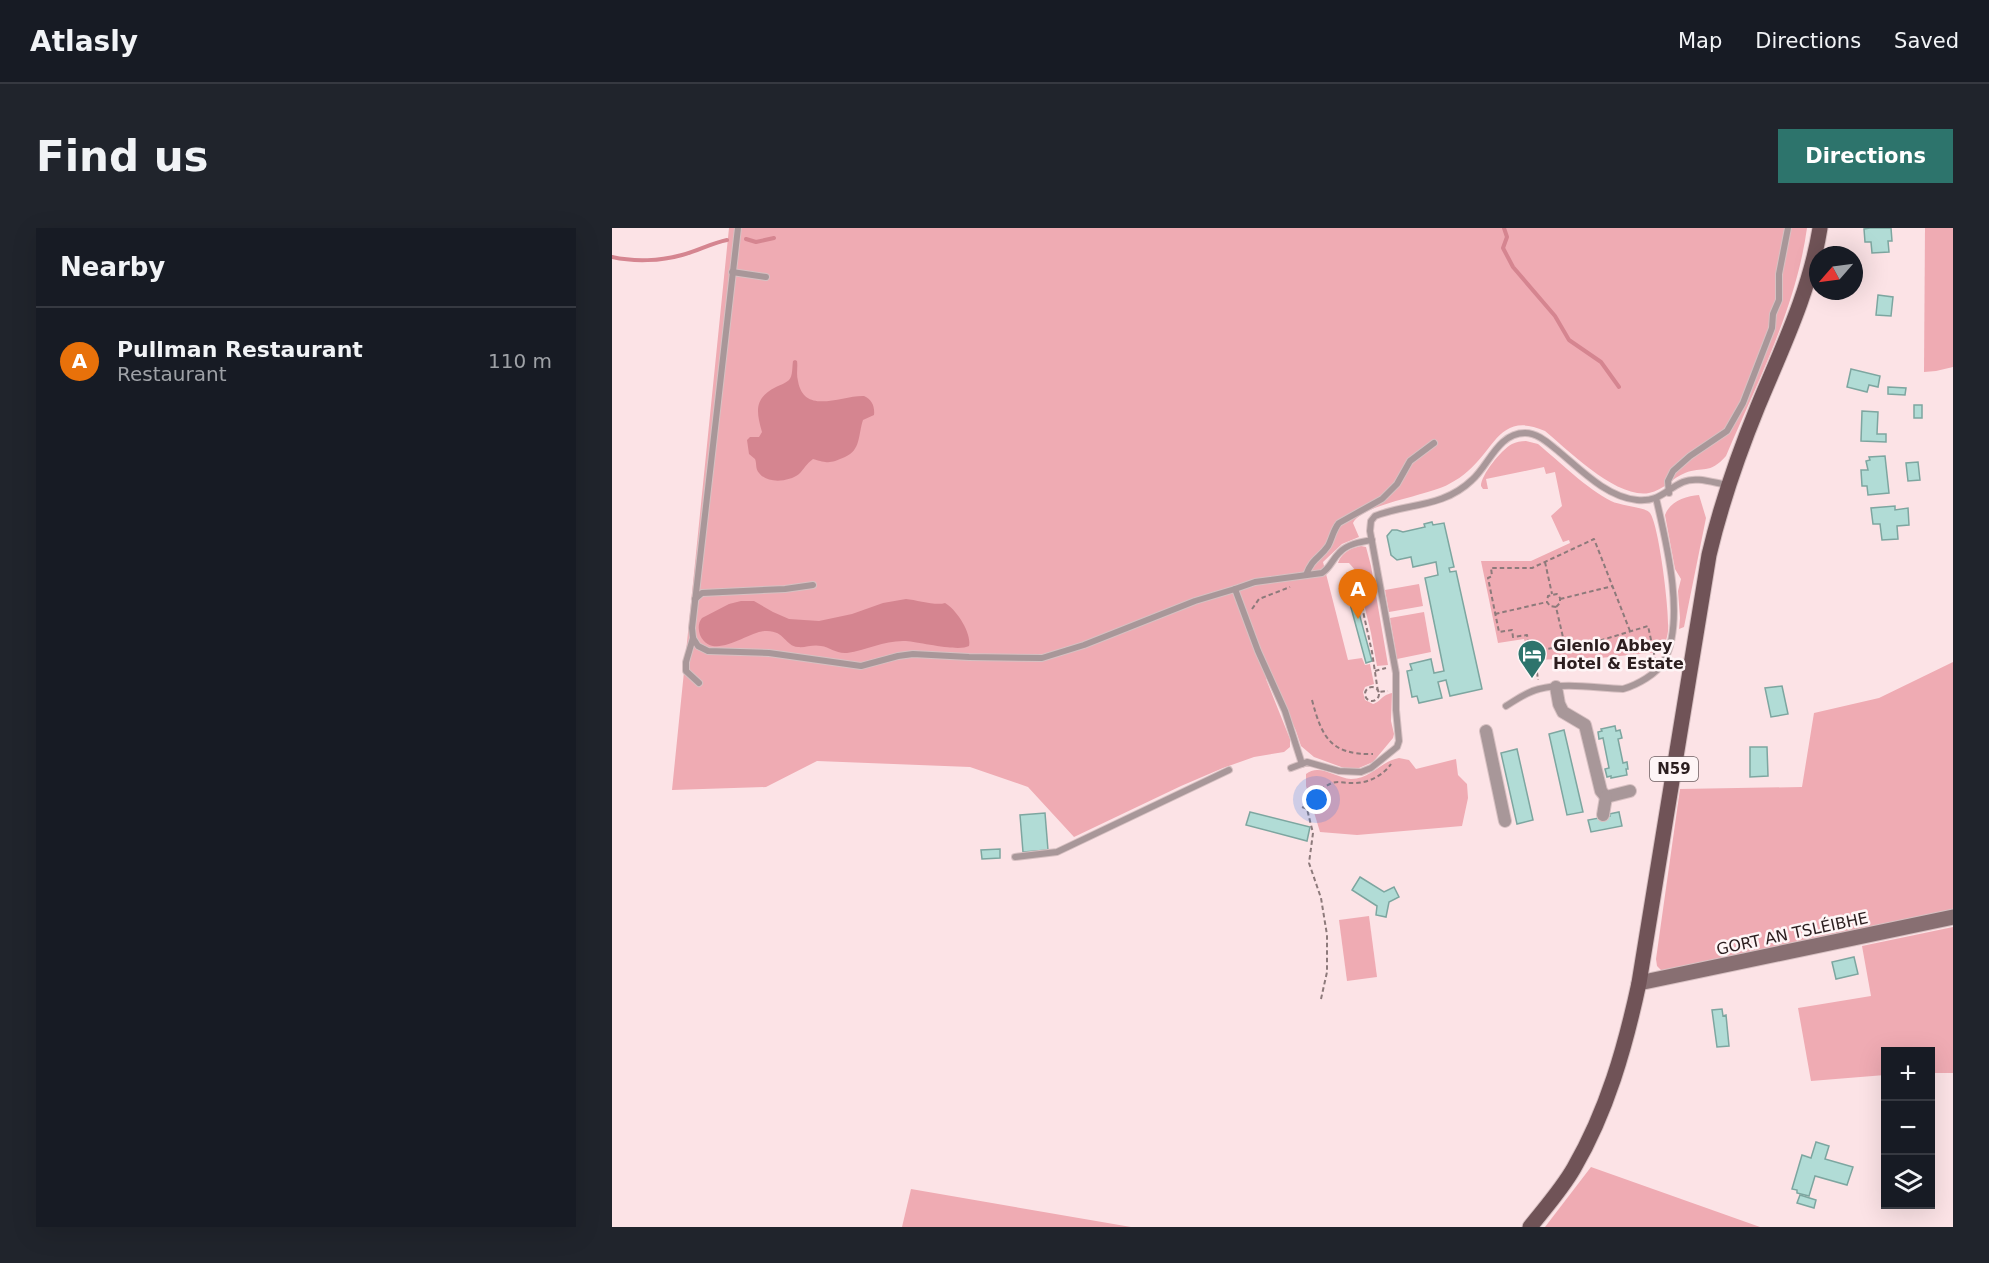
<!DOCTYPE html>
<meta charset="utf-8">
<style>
:root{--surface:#171b24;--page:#20242c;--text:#f1f3f6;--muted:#9ea1a6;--line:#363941;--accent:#2d746c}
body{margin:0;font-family:"DejaVu Sans",sans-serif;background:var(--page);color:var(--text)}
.controls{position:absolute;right:18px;bottom:18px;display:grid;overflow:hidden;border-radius:0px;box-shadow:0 6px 24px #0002}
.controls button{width:54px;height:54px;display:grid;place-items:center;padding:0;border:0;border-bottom:2px solid var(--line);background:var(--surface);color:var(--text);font:30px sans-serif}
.compass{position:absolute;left:1197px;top:18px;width:54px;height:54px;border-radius:50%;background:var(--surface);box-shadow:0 6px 24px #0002;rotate:242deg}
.you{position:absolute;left:705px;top:572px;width:21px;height:21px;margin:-15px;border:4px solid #fff;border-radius:50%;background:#1a73e8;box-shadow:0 0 0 9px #1a73e833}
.badge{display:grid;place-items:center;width:39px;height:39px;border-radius:50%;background:var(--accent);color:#fff;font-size:20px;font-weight:700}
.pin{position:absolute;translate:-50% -50px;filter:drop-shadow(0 2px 3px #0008)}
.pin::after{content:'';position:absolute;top:32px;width:21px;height:18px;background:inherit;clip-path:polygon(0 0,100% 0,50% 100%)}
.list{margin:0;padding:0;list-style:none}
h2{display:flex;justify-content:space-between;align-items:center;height:78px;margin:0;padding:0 24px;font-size:26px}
h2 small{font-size:20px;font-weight:400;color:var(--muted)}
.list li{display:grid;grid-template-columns:39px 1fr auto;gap:18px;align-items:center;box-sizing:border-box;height:108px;padding:0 24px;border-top:2px solid var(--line)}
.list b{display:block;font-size:22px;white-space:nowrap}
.list p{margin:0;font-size:20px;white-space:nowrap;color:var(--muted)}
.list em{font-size:20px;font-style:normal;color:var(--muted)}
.icon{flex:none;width:33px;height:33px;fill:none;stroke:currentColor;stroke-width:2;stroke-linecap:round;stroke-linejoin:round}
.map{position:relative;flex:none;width:1341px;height:999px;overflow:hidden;border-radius:0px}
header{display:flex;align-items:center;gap:36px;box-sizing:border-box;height:84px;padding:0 30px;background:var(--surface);border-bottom:2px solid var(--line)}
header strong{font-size:28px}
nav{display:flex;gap:33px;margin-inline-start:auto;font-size:21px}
.intro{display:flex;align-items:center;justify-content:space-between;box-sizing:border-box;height:144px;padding:0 36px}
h1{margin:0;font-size:42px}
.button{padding:15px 27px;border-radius:0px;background:var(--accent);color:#fff;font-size:21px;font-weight:700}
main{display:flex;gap:36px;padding:0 36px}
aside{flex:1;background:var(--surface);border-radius:0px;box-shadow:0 6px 24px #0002}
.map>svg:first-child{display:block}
</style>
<header>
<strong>Atlasly</strong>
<nav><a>Map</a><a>Directions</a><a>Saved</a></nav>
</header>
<div class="intro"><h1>Find us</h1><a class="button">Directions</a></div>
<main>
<aside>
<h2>Nearby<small></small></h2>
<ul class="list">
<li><span class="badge" style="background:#e8710a">A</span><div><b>Pullman Restaurant</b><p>Restaurant</p></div><em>110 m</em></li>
</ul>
</aside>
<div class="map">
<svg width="1341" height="999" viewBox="0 0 1341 999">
<rect width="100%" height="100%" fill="#fce3e6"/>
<g fill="#efabb3">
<path d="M117,0H1195C1184,80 1145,155 1114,228C1097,247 1091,238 1073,245C1060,250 1052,262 1037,265C1005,271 957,223 933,203C888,183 883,221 856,243C851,248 844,252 837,256C816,268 750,276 741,295L747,309L730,316L711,334L736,432L750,430L753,437L758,436L762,456L753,459L751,464L753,472L761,476C770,473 768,468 780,465L779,493L782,506L781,510L761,534L747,540H732L702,529L689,518L684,503L660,449L654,451L678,511V519L672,524L642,529L611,540L569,558L462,609L416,559L358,539L205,533L154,559L60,562Z"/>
<polygon points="1313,0 1341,0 1341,139 1324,143 1312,144"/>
<path d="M914,213L926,216C948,234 975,261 999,273C1009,278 1034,279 1038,285C1047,297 1058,386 1056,403C1055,412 1052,418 1047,424L988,430L917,432L912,411L886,415L869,333H919L958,315L957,312L951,314L939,288L950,278L943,244L934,246L932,239L874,251L876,261H871L869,258C869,247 889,222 900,216C904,214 909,213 914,213Z"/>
<path d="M1087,267L1094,290L1072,399L1067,401L1068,390L1066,363L1069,351L1063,341L1053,287C1058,273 1074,268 1087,267Z"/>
<path d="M749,318L754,319L759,338L776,437L765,438L759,405L744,343L737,335H726C729,325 739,320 749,318Z"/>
<polygon points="807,356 811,378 777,384 773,362"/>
<polygon points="812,384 819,424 785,431 778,390"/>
<polygon points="1341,434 1341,683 1052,745 1045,738 1044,731 1068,561 1190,559 1202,485 1267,470"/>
<path d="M787,530L797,532L804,541L844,531L846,547L855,556L856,570L850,598L745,607L708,604L694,558V546C707,535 724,550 739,551C759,551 769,533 787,530Z"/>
<polygon points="757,688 765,749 735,753 727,692"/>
<polygon points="1341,699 1341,845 1319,845 1318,824 1274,824 1273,847 1199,853 1186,780 1259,768 1250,718"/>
<polygon points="979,939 1148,999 933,999"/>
<polygon points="299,961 519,999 290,999"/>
</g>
<g fill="#d58590">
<path d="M183,132L185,133C186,139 184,146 186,153C192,188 230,167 252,168C260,171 263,179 262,187L251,192C246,207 249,222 233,229C218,235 218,236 201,231C194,236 192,241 187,246C177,254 155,256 147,245C143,240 145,236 143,231L137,226L135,212L138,209H147L150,204C144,183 142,170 164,159C168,157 174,155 177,152C181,148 180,139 181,133Z"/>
<path d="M294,371C305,372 324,378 333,375C344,381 360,405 357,418C346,424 308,414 294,413C273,412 255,422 235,425C224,426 218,419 209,418C201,416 193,420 186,419C173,418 173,403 155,403C137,402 101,435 88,407C86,401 86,395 90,390L117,376L129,373H142L161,384L177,391L207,393L240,386L271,375Z"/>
</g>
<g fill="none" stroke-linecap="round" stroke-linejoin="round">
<g stroke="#d58590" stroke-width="4">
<polyline points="892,0 895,9 891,20 901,39 943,88 957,112 989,134 1007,159"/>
<polyline points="134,11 144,14 162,10"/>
<path d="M0,29C22,34 49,33 70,27C85,23 100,15 115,12"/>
</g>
</g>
<g fill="#b1dcd6" stroke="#7da6a0" stroke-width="1.5">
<polygon points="1258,0 1279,0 1280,13 1276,13 1277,24 1260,25 1259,14 1253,14 1252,1"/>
<polygon points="1266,67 1281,69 1279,88 1264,87"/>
<polygon points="1239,141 1268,148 1266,159 1257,157 1255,164 1235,159"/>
<polygon points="1276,159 1294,160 1293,167 1276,166"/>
<rect x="1302" y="177" width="8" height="13"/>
<polygon points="1250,183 1266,184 1265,206 1274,206 1274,214 1249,213"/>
<polygon points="1273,228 1277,265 1256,267 1255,258 1250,258 1249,242 1256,242 1254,233 1258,232 1257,229"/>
<polygon points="1306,234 1308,252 1296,253 1294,235"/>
<polygon points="1283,278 1283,282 1296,280 1297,297 1285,298 1286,311 1270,312 1268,296 1261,296 1259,280"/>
<polygon points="820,294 821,297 832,295 842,339 837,340 838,344 844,343 870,461 838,468 834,452 826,454 830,470 807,475 805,468 800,469 795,443 800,442 798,436 819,431 822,445 832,443 813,350 826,347 824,334 801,339 799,329 785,332 779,327 775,308 780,302 785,302 791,304 813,299 812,296"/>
<polygon points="737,348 760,433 754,435 731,350"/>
<polygon points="1170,458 1176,486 1159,489 1153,460"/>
<polygon points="1003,498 1004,503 1008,502 1010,510 1006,511 1011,535 1015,534 1016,541 1014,541 1015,547 999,550 999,548 995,549 993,541 997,540 991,510 987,511 986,504 990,503 989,501"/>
<polygon points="952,502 971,584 955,587 937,506"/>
<polygon points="1138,519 1155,519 1156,548 1138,549"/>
<polygon points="905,521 921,592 905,596 889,525"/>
<polygon points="638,584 698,599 695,613 634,597"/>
<polygon points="1007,584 1010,598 979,604 976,592 998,588 997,586"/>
<polygon points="433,585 436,622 411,624 408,587"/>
<polygon points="388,621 388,630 370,631 369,622"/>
<polygon points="748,649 772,664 782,659 787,669 777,674 774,689 764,687 765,678 740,662"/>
<polygon points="1242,729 1246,746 1224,751 1220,734"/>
<polygon points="1110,781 1111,788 1114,787 1117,818 1105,819 1100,782"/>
<polygon points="1204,914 1217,918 1213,931 1241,939 1235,957 1203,948 1197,968 1185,965 1185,962 1180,961 1190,927 1199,930"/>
<polygon points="1188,967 1204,972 1202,980 1185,975"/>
</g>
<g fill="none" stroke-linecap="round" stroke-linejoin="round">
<g stroke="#d7c0c2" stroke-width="8">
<g id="lane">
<polyline points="126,0 80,400 81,410 86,418 96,423 157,425 249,438 286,428 301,426 357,429 430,430 472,417 583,373 623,361 646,423 673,483 690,536"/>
<polyline points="120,44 154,49"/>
<polyline points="1057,265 1056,253 1061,243 1078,228 1115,203 1131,175 1160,100 1161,86 1167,72 1167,46 1176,0"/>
<path d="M694,347C701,329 707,331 716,318C720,311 721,302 727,295L770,271L785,256L798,233L822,215"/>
<path d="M623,361L643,354L710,345C718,340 720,332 727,325C735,316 748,314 760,312"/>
<polyline points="83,371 90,365 173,361 201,357"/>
<polyline points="81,410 74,434 74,443 87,455"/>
<path d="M894,478C904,472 914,464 927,461C953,454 984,460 1011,461C1025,457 1045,446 1052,433C1074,392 1054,313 1044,270"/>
<path d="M679,540L695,534L727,543L749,544L759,540L785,519L787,513L784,482V445L758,303L759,293L763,288C796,275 831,280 860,252C877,237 886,205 913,205C926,205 936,215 945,222C968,241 994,269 1025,272C1048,274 1053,262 1071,254C1084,248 1102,255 1116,257"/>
<polyline points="403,629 445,624 617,542"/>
</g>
</g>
<g stroke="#d7c0c2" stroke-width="14">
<g id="street">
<polyline points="944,459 947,476 951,484 973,497 989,563 994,569 1018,563"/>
<polyline points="874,503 893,593"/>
<polyline points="991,587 994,569"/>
</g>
</g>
<g stroke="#d7c0c2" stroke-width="17">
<polyline id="secondary" points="1027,755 1341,689"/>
</g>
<g stroke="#d7c0c2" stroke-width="17">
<path id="primary" d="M918,999C933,980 950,961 962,940C995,883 1013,820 1027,755L1097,327C1109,276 1126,227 1146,178C1170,120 1198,63 1208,0"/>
</g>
<g stroke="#8d7a7b" stroke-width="2" stroke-dasharray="4.5 3" stroke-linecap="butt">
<polyline points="933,334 940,366"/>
<polyline points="745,356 760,424 766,464 776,463"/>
<polyline points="948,371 1001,358"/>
<polyline points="944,379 938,378 935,374 936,368 945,366 948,370 948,375 944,379 953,418"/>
<polyline points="640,381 647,371 678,359"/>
<polyline points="883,386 935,374"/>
<polyline points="1018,403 982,311 920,340 879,340 880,348 876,350 887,404 900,402 901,409 915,407 918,423 980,415 1036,398 1043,430"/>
<polyline points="918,423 924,436 926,452"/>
<polyline points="763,443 774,440"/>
<circle cx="760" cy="466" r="7"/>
<path d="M700,472C710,510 719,527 761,526"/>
<path d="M709,771L715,744V707L709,670L697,635L701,605L695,581L690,579C699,570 708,560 720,555C726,553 732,555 738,555C754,556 770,549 779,536"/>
</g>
<use href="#lane" stroke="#a89799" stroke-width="6"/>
<use href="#street" stroke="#a89799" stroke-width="12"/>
<use href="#secondary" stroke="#886f72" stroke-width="15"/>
<use href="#primary" stroke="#705357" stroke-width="15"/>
</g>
<defs>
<g id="hotel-pin" transform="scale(1.5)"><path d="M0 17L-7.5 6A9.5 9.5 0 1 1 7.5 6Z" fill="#2d746c" stroke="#fef5f6"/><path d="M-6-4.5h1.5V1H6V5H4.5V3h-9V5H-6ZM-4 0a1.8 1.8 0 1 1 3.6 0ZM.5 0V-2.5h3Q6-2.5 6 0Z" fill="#fff"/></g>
</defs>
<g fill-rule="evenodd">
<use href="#hotel-pin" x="920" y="426"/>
</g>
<g text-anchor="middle" stroke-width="5" stroke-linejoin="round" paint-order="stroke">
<rect fill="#fef5f6" stroke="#6b5e60" stroke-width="1.5" x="1038" y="529" width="48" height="24" rx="4.5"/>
<g font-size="15" font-weight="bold" fill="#2c1e1f">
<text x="1062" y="546">N59</text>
</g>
<g font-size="16" font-weight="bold" fill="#2c1e1f" stroke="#fef5f6" text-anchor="start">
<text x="941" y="423">Glenlo Abbey<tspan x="941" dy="18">Hotel &amp; Estate</tspan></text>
</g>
<g font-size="16" fill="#2c1e1f" stroke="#fef5f6">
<text transform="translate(1180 705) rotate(-12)" y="6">GORT AN TSLÉIBHE</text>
</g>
</g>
</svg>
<div class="controls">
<button>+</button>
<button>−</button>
<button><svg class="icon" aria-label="layers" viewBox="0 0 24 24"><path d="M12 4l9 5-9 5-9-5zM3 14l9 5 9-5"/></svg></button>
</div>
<svg class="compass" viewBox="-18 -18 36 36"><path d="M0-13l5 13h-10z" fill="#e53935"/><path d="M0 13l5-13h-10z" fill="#9ea1a6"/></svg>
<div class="you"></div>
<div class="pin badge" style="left:746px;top:391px;background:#e8710a">A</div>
</div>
</main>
